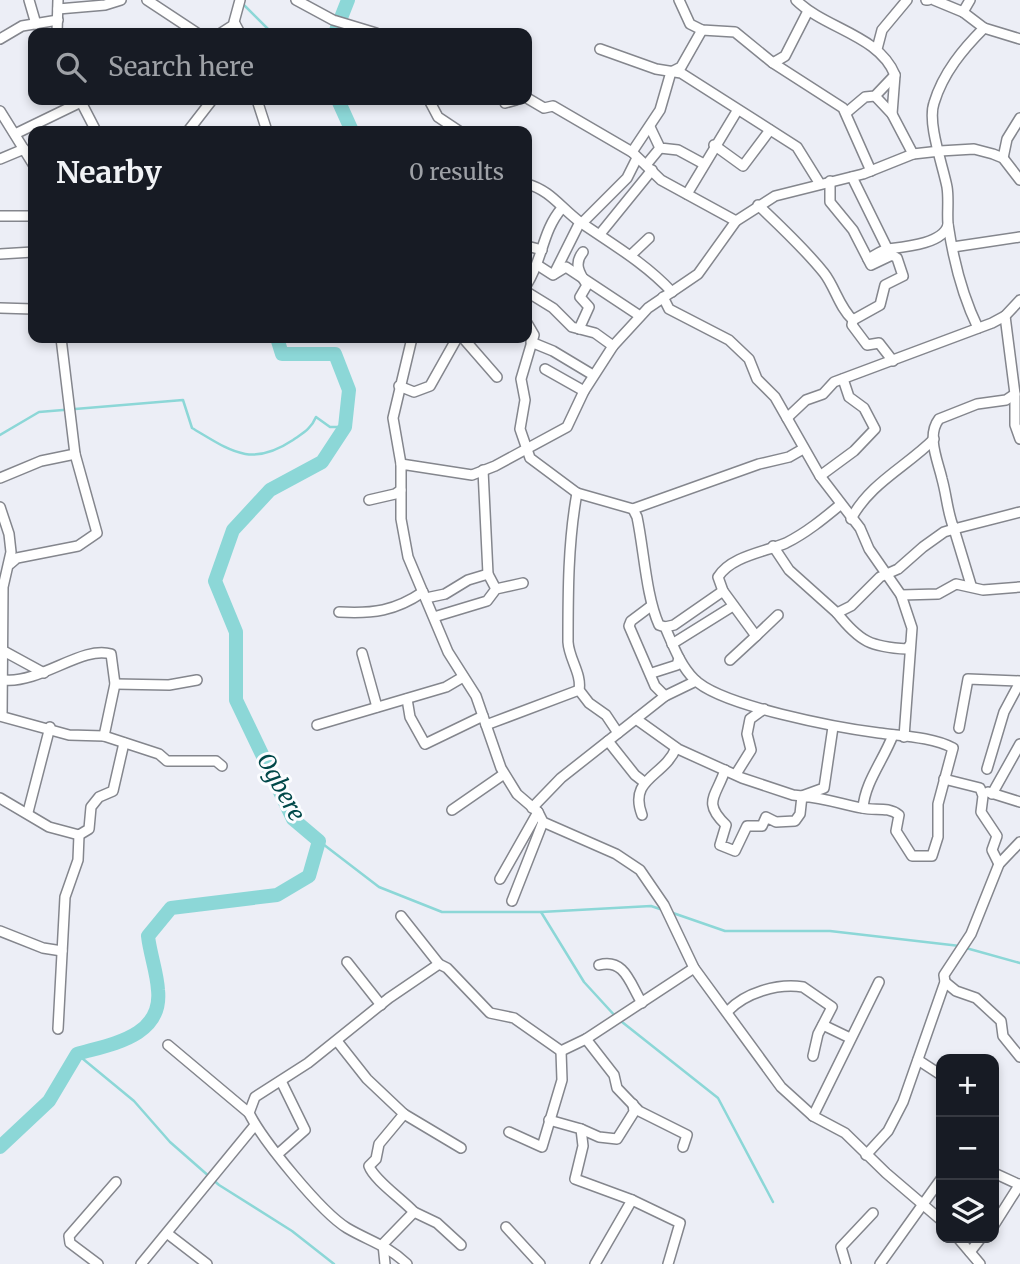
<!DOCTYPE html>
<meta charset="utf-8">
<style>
:root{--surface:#171b24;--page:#20242c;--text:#f1f3f6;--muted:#9ea1a6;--line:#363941}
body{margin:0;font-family:Merriweather,serif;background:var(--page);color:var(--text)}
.controls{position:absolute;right:21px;bottom:21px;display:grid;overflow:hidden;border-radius:14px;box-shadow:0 4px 10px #0003}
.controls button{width:63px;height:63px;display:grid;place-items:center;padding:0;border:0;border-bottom:2px solid var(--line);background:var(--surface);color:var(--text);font:35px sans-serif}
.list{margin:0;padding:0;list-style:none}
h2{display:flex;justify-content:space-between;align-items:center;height:91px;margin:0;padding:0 28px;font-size:30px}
h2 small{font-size:23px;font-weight:400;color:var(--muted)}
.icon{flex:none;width:38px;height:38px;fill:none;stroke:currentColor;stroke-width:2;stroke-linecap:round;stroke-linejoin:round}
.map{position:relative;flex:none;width:1020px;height:1264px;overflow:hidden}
.search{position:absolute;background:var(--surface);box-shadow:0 4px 10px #0003;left:28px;top:28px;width:504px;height:77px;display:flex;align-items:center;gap:18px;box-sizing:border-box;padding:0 24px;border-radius:14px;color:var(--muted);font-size:26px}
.panel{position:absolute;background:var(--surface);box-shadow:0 4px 10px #0003;left:28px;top:126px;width:504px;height:217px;border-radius:14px}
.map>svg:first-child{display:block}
</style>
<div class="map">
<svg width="1020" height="1264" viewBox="0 0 1020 1264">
<rect width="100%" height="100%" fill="#eceef6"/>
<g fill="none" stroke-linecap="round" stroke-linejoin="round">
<g stroke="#8cd7d7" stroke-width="2.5">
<polyline points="241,2 272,33"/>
<path d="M0,435L39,412L183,400L192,428C231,451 251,468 293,440C303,433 311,429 316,417L330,427H345"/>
<polyline points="319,841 379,887 442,912 541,912 651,906 663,910"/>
<polyline points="541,912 584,982 617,1018 718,1098 773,1202"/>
<polyline points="673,913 725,931 830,931 960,946"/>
<polyline points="966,948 1020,963"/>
<polyline points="77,1054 134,1101 170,1142 219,1185 292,1231 334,1264"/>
</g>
<g stroke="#8cd7d7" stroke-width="14">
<polyline points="335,33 348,0"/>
<polyline points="338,100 352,131"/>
<path d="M0,1147L49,1101L77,1054C111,1044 163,1037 158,990C157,972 150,954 148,936L171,908L277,895L309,876L319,841L293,819L236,700V632L215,581L233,530L270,490L322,462L345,427L349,390L335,354H282L277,338"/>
</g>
<g stroke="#84868d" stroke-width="12">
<g id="minor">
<polyline points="29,0 36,24"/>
<polyline points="147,0 197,33"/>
<polyline points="240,0 234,22 240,33"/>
<polyline points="296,0 333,20 376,33"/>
<polyline points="679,0 690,24 702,30 735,32 773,63 843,108 871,171"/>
<path d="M796,0C825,29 879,35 895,75L892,114"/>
<polyline points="926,0 928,0"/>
<polyline points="934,0 963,12"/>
<polyline points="970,0 963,12 984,28 1020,39"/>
<polyline points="58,9 105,5 121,0"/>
<polyline points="57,33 58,0"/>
<polyline points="221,33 235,24"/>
<polyline points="0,39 22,26 58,20"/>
<polyline points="600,49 656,69 681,73 797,147 820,184"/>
<polyline points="877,49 882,30 907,0"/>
<polyline points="773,63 785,56 808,11"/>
<polyline points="875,96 892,114 913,154"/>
<polyline points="527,98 544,108 553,106 632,152 661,180 736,221"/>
<polyline points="80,100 96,131"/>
<polyline points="257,100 267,131"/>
<polyline points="429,100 438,117 459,131"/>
<polyline points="505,103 516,100"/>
<polyline points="0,111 33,164"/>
<polyline points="846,113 865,97 875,96 895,75"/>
<polyline points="650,127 660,148 678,150 702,163"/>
<polyline points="188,131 212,100"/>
<polyline points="15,134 81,102"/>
<polyline points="714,145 743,166 770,130"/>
<polyline points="632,152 660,110 671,72 681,67 702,30"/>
<polyline points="1003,158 1007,139 1020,118"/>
<polyline points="0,159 24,149"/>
<polyline points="646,165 660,148"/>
<polyline points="852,177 887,248"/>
<polyline points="830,181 830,202 853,230 871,265 892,255 897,258 903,276 885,285 880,305 853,320"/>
<path d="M527,184C550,190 561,208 580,222C612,244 645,263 672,292"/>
<polyline points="687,194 737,111"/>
<path d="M758,205C781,227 804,248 824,273C835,287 839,307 853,320L852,325L867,345L879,343L893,361"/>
<polyline points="0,216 33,216"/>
<polyline points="582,223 627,178 637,158"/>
<polyline points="600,234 652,170"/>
<polyline points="527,246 542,250"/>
<polyline points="953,247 1020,237"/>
<polyline points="0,254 33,252"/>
<polyline points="631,255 649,238"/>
<path d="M868,259C874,256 882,250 888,249C904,247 943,244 948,225"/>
<polyline points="539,266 553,275 566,267 640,316"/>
<polyline points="554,274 580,222"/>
<path d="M527,284C543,259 542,231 562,208"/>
<polyline points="527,292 553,308 572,327 595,333 613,346"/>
<polyline points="663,297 669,309 729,340 749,359 757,379 775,397 820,476 860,528 869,549 901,595 912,628 904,737"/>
<polyline points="0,308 33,309"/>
<polyline points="1005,316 1015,394 1015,425 1020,439"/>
<polyline points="527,323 534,335 521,379 525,400 520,429 530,458 577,493 633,509 759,464 789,457 803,449"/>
<path d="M978,328C963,297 953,258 948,224C947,212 949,199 947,187C943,166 927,123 934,103C943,73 963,49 984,28"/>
<path d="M579,329L589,307L580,297L587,285C580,274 573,264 583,252"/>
<polyline points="463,338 497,377"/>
<polyline points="531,342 553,351 593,375"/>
<polyline points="545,369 584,391"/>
<polyline points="399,386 414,392 430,386 457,338"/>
<path d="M1015,394L1006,400L977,404L939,419C926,436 938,461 942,479C947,497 947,511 954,529L1020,512"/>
<polyline points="787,418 806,400 823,394 834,382 992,323 1005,316 1020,300"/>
<polyline points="401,464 393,418 412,338"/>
<polyline points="483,470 488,574 496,589"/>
<polyline points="820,476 854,451 875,429 864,408 849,397 843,379"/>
<polyline points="0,478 41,461 75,454"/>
<path d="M577,493C568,542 568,593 568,642C569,659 582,674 579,690L589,703L606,715L618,733"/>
<polyline points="369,500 395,494 401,490"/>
<polyline points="0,507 9,534 11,552 3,587 2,716"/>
<path d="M633,509L637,517C644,550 646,596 659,625L665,627C673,645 680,665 694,679C720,706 840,728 879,733C902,736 933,737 953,748L938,804V837L932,856H912L896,831L899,815C887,806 876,811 862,808C842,804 823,798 802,796L800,814L795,821L776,822L766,817L762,826H747L735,851L720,845L726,825C702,802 716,797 725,770"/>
<path d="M851,519C870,483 906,467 934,439"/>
<polyline points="773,546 789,570 837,613 851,606 880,577 898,569 923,547 944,532 954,529 971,585"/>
<polyline points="10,564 17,558 78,546 97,533 75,454 61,338"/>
<polyline points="901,595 938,594 956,584 983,590 1020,587"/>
<polyline points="426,598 445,594 468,580 488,574"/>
<polyline points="651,606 631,621 629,626 655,686 665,696"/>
<path d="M339,612C373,614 395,611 423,592"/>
<path d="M837,613C860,642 871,647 907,649L910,645"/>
<polyline points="434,617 487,601 496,589 523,583"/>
<polyline points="665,627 674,625 723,591"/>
<polyline points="756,636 778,615"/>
<polyline points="672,644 733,606"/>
<polyline points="0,649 44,673"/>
<polyline points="362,653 377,707"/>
<path d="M730,660L756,636L723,591L718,577C731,556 765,552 786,543C806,533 823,519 840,505"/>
<polyline points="652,673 677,665 679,658"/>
<path d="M5,680C41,683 83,645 111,654L115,684L104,736"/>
<polyline points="115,684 169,685 197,680"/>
<polyline points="407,699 410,717 425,744 483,716"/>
<polyline points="0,716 69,735 104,736 159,754 167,761 216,761 222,766"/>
<polyline points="636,719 678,749 742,778 793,795 802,796 824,788 833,727"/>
<polyline points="317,725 446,687 463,677"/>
<polyline points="486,725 579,690"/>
<polyline points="959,728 968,679 1020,681"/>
<polyline points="608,741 635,775 644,782"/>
<polyline points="987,769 1004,712 1020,682"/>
<polyline points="736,774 751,750 747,734 750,719 764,709"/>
<polyline points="944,779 980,788 983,796 981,812 997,836 992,850 999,864"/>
<polyline points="988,792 1020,802"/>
<polyline points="992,794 1020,744"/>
<polyline points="0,798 49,827 79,835 89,829 91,807 99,797 113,791 124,743"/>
<polyline points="532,808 561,778 665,696 696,681"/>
<path d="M863,808C865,782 883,761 893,735"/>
<polyline points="452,810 504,774"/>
<polyline points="28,812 50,727"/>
<path d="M642,815C628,778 664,777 676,748"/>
<polyline points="500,879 538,812"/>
<polyline points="512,901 543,822"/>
<polyline points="401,916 439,964 447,968 490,1013 514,1018 561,1051"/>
<polyline points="0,931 43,948 62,951"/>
<polyline points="347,962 381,1005"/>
<path d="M599,965C625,958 630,984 642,1003"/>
<polyline points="945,982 956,991 976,998 1001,1021 1003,1036 1020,1057"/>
<path d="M728,1011C745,993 777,983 803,987L832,1007L818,1034L813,1056"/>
<polyline points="823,1025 850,1038"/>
<polyline points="58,1029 65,897 78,860 79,835"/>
<polyline points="586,1039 614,1075 617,1088 639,1111 687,1135 683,1147"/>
<polyline points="337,1041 367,1079 404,1114 461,1148"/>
<polyline points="168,1045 249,1113"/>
<polyline points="561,1051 586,1039 694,968"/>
<polyline points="918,1060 941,1075"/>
<polyline points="813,1116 879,982"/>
<polyline points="549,1120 581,1129 583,1146 575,1179 632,1200 680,1223 668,1264"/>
<polyline points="581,1129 599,1137 617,1139 634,1112 633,1104"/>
<polyline points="509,1132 542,1147 562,1080 561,1051"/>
<polyline points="279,1153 305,1130 281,1081"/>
<polyline points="866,1155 888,1131 903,1102 945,982 944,975 971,934 999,864 1020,842"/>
<polyline points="994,1173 1020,1185"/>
<polyline points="414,1212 437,1223 461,1245"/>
<polyline points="941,1220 886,1173 845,1133 813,1116 781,1087 694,968 664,905 640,870 616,854 543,822 538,812 517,794 501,768 476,696 448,652 408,557 401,519 401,464 472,475 495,466 567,427 584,391 613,346 648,308 698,274 736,221 775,196 863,174 913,154 940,151 974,149 993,154 1003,158 1020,180"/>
<polyline points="994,1225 1020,1184"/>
<polyline points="506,1227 540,1264"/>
<polyline points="168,1234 207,1264"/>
<polyline points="958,1238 980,1264"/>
<polyline points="970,1252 981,1238"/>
<polyline points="98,1264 70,1243 69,1236 116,1182"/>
<polyline points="141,1264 255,1125"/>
<path d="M385,1264L383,1244L414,1212C402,1199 374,1180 369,1166L376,1159L379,1144L404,1114"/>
<path d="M407,1264C387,1245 369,1241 347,1228C321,1212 263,1141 249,1113L255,1097L308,1063L389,998L439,964"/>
<polyline points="595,1264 632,1200"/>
<polyline points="846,1264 841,1247 873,1213"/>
<polyline points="880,1264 941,1179"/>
</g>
</g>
<use href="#minor" stroke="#fff" stroke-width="9"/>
</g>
<g text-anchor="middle" stroke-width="6" stroke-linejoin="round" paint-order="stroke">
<g font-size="23" font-style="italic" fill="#004849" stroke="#fbfcff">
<text transform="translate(281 787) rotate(61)" y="8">Ogbere</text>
</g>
</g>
</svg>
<div class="controls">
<button>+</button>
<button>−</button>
<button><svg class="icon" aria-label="layers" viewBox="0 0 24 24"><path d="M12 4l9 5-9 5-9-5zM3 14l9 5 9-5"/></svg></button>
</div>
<div class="search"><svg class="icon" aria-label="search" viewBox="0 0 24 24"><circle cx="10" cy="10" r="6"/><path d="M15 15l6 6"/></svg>Search here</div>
<section class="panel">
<h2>Nearby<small>0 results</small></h2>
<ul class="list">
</ul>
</section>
</div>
